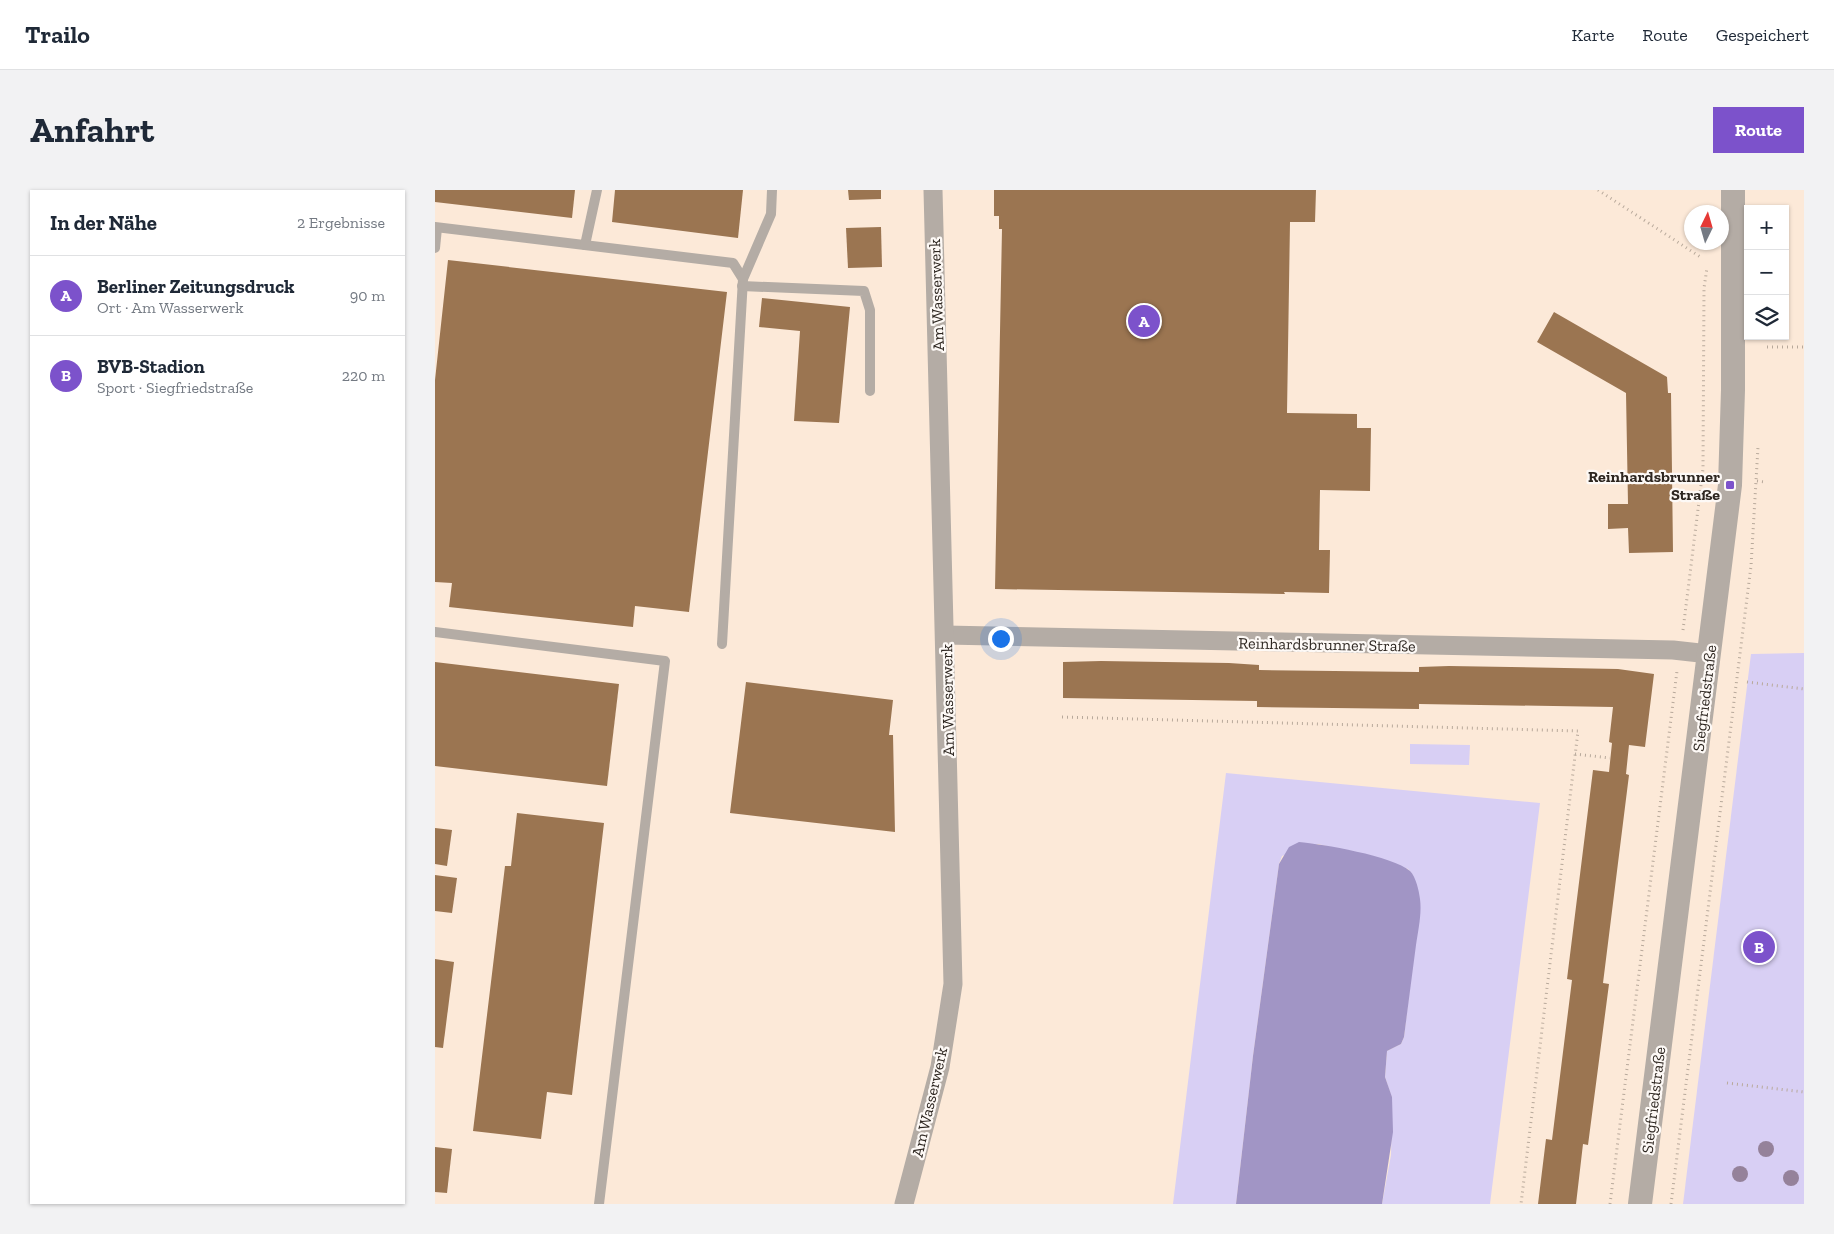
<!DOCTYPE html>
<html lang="de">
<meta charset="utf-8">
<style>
:root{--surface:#fff;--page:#f2f2f3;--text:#1f2937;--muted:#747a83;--line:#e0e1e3;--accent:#7c52cb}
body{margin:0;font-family:"Zilla Slab",serif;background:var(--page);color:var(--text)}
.controls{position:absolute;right:15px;top:15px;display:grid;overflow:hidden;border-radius:0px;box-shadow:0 1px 4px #0004}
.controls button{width:45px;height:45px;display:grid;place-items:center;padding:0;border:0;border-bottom:1px solid var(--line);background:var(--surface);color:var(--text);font:25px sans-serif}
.compass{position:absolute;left:1249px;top:15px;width:45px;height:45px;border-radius:50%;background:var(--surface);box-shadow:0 1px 4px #0004;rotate:5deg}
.you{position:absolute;left:565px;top:448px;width:18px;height:18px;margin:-12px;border:4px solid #fff;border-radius:50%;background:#1a73e8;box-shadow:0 0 0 8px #1a73e833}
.badge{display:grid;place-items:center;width:32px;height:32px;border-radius:50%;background:var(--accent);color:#fff;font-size:16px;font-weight:700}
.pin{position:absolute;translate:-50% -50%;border:2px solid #fff;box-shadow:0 1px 5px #0006}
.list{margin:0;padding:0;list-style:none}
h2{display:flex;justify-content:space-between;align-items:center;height:65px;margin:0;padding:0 20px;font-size:21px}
h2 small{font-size:16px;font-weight:400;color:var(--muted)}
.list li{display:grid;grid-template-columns:32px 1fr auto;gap:15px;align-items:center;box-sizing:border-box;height:80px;padding:0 20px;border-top:1px solid var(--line)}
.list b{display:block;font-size:19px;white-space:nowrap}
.list p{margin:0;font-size:16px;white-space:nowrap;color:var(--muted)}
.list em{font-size:16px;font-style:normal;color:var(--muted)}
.icon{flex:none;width:28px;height:28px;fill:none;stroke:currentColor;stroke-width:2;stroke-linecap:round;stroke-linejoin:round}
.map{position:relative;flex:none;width:1369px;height:1014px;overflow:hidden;border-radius:0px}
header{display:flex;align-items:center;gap:30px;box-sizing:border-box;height:70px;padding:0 25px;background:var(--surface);border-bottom:1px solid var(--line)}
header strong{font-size:24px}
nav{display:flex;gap:28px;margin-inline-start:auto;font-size:18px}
.intro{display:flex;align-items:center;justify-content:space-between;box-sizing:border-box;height:120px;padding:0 30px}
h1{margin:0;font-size:35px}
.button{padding:12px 22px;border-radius:0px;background:var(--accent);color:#fff;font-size:18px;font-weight:700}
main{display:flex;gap:30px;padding:0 30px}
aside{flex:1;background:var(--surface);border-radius:0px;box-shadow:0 1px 4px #0004}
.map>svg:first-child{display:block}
</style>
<header>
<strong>Trailo</strong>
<nav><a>Karte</a><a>Route</a><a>Gespeichert</a></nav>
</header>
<div class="intro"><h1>Anfahrt</h1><a class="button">Route</a></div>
<main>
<aside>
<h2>In der Nähe<small>2 Ergebnisse</small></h2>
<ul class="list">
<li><span class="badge">A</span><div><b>Berliner Zeitungsdruck</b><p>Ort · Am Wasserwerk</p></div><em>90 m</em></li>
<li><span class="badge">B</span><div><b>BVB-Stadion</b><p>Sport · Siegfriedstraße</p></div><em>220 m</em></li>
</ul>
</aside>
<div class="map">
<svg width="1369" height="1014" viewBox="0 0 1369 1014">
<rect width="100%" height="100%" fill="#fce9d8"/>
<g fill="#d8cff4">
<polygon points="1369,463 1369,1014 1248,1014 1316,464"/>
<polygon points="975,554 1035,555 1034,575 975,574"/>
<polygon points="791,583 1105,613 1055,1014 947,1014 956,965 957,908 950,887 952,861 966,854 969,847 985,711 977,684 973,679 934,666 883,654 847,666 844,674 818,866 801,1014 738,1014"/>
</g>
<path fill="#a195c5" d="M864,652C887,654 958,666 975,681C981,687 984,701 985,709C987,724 983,741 981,755C977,786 973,816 969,847L966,854L952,861L950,887L957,907L958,942L947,1014H801L818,866L844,674L854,657Z"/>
<g fill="#9b7551">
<polygon points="0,0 140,0 137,28 0,12"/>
<polygon points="180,0 308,0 303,48 177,32"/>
<polygon points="413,0 446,0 446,9 414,10"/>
<polygon points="559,0 881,0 880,32 855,32 852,223 922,224 922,238 936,238 935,301 885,300 884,360 895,360 894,403 849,402 850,404 560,399 567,39 564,39 564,26 559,26"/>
<polygon points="446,37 447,77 413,78 411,38"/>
<polygon points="13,70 292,102 254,422 200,416 198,437 14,417 17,393 0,392 0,190"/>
<polygon points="327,108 415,117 404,233 359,231 365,141 324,137"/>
<polygon points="1119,122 1232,187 1233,203 1236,203 1238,362 1194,363 1193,338 1173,339 1173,314 1193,314 1191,203 1102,152"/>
<polygon points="666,471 794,473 824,475 824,480 984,482 984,477 1014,476 1183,479 1219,484 1210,557 1194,555 1191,584 1194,585 1168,793 1174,794 1153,955 1148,954 1141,1014 1103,1014 1111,949 1117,950 1137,790 1132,789 1158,580 1174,582 1177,553 1174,552 1178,517 984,514 984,519 822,517 822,511 628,508 628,472"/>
<polygon points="0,472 184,494 172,596 0,576"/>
<polygon points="311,492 458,510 454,545 458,545 460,642 295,623"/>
<polygon points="82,623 169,633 137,905 112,902 106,949 38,941 70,676 76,676"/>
<polygon points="0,638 17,640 12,676 0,674"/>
<polygon points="0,685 22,688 17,723 0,721"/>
<polygon points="0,769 19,772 8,858 0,857"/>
<polygon points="0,957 17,959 12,1003 0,1002"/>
</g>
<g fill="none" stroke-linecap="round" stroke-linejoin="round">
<g stroke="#b8a99b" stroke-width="3" stroke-dasharray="1 4" stroke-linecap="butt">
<polyline points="1163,0 1267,68"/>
<polyline points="1332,157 1369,157"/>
<polyline points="1322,291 1330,292"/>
<polyline points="1248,440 1268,279 1269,98 1272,78"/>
<polyline points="1312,492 1369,499"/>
<polyline points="627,527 1143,541 1086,1014"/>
<polyline points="1140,564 1175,568"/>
<polyline points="1292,893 1369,902"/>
<polyline points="1175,1014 1242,481"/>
<polyline points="1236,1014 1316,376 1323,257"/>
</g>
<g stroke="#b4aca5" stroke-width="10">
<polyline points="0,37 298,73 308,89 287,454"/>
<polyline points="150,55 162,0"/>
<polyline points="0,58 2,38"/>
<polyline points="308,89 336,24 337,0"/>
<polyline points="307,96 429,101 435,120 435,201"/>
<polyline points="0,442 230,471 164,1014"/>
</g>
<g stroke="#b4aca5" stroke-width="19">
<polyline points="510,445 1238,460 1274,464"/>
<polyline points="469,1014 505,877 518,794 498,0"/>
</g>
<polyline stroke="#b4aca5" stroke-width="24" points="1205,1014 1295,295 1298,200 1298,0"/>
</g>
<g fill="#95829a">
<circle cx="1331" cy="959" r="8"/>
<circle cx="1305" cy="984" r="8"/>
<circle cx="1356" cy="988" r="8"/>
</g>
<rect fill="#7c52cb" stroke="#fdf9f6" stroke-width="2" x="1290" y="290" width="10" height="10" rx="2.5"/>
<g text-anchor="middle" stroke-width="4.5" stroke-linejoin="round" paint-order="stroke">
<g font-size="16" fill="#2d2620" stroke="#fdf9f6">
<text transform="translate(501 105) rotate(-92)" y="6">Am Wasserwerk</text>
<text transform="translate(892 454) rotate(1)" y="6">Reinhardsbrunner Straße</text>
<text transform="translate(1269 508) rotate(-83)" y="6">Siegfriedstraße</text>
<text transform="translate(512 510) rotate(-91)" y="6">Am Wasserwerk</text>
<text transform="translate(1218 910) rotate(-83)" y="6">Siegfriedstraße</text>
<text transform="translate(494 912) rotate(-77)" y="6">Am Wasserwerk</text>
</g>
<g font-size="16" font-weight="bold" fill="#2d2620" stroke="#fdf9f6" text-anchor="end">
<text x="1285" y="292">Reinhardsbrunner<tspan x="1285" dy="18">Straße</tspan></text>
</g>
</g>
</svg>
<div class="controls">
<button>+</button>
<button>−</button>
<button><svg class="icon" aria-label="layers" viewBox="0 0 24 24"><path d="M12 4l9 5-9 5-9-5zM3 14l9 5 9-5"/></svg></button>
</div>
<svg class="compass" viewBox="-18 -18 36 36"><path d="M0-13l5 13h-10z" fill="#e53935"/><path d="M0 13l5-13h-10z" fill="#747a83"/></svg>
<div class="you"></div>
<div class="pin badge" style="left:709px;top:131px">A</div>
<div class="pin badge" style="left:1324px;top:757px">B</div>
</div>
</main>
